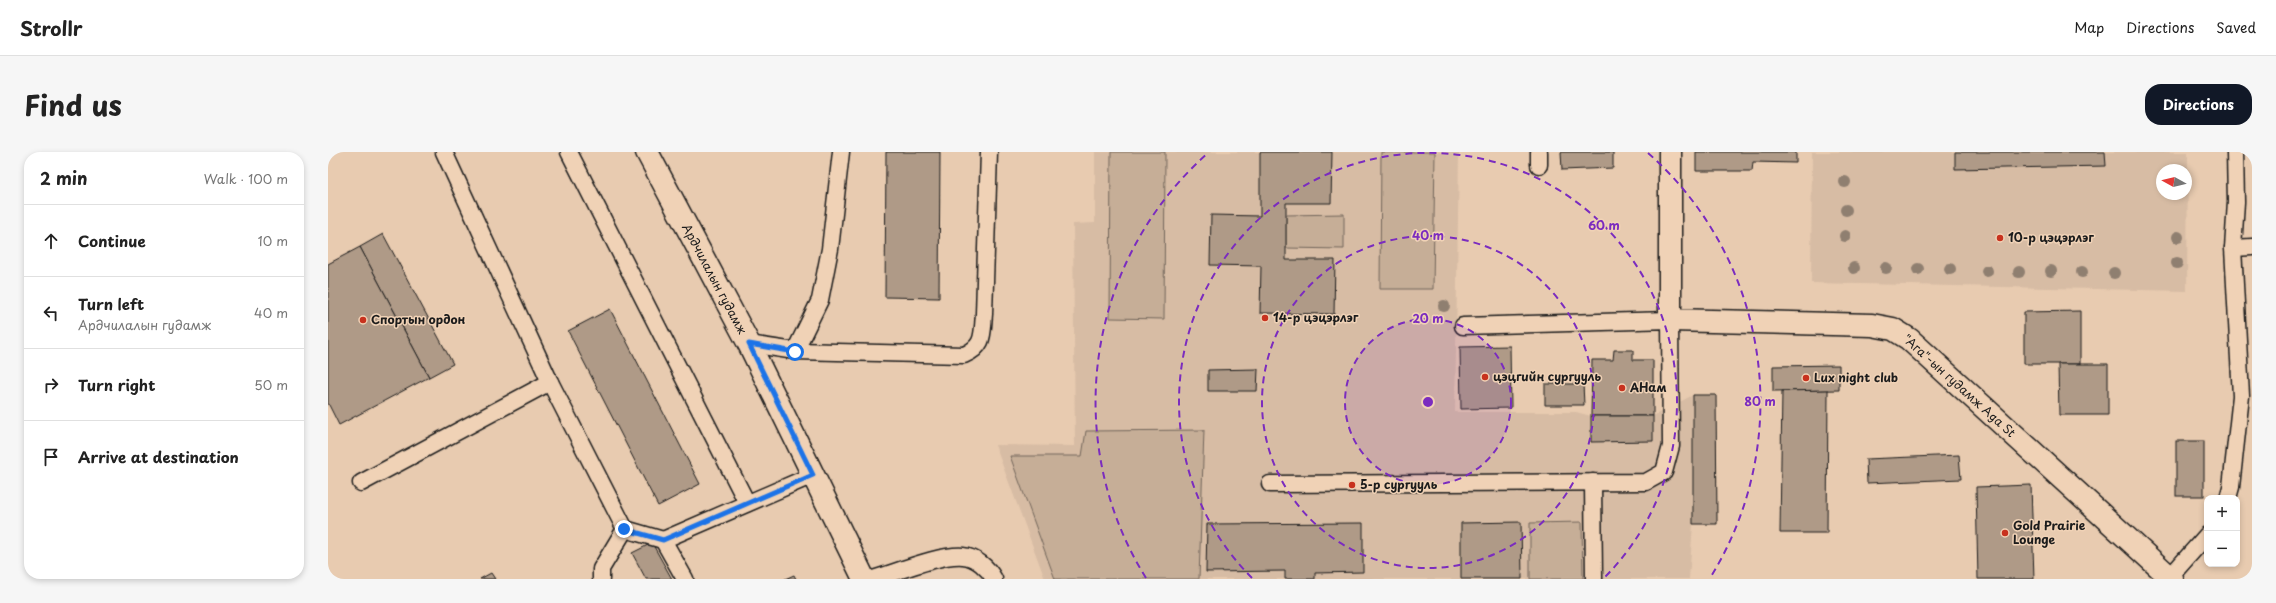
<!DOCTYPE html>
<meta charset="utf-8">
<style>
:root{--surface:#fff;--page:#f6f6f6;--text:#222;--muted:#767676;--line:#e0e0e0;--accent:#111827}
body{margin:0;font-family:"Playpen Sans",sans-serif;background:var(--page);color:var(--text)}
.controls{position:absolute;right:12px;bottom:12px;display:grid;overflow:hidden;border-radius:8px;box-shadow:0 2px 6px #0003}
.controls button{width:36px;height:36px;display:grid;place-items:center;padding:0;border:0;border-bottom:1px solid var(--line);background:var(--surface);color:var(--text);font:20px sans-serif}
.compass{position:absolute;left:1828px;top:12px;width:36px;height:36px;border-radius:50%;background:var(--surface);box-shadow:0 2px 6px #0003;rotate:278deg}
.stop{position:absolute;width:12px;height:12px;margin:-9px;border:3px solid #1a73e8;border-radius:50%;background:#fff}
.stop.end{background:#1a73e8;border-color:#fff;box-shadow:0 1px 4px #0008}
.list{margin:0;padding:0;list-style:none}
h2{display:flex;justify-content:space-between;align-items:center;height:52px;margin:0;padding:0 16px;font-size:17px}
h2 small{font-size:13px;font-weight:400;color:var(--muted)}
.list li{display:grid;grid-template-columns:26px 1fr auto;gap:12px;align-items:center;box-sizing:border-box;height:72px;padding:0 16px;border-top:1px solid var(--line)}
.list b{display:block;font-size:15px;white-space:nowrap}
.list p{margin:0;font-size:13px;white-space:nowrap;color:var(--muted)}
.list em{font-size:13px;font-style:normal;color:var(--muted)}
.icon{flex:none;width:22px;height:22px;fill:none;stroke:currentColor;stroke-width:2;stroke-linecap:round;stroke-linejoin:round}
.map{position:relative;flex:none;width:1924px;height:427px;overflow:hidden;border-radius:16px}
header{display:flex;align-items:center;gap:24px;box-sizing:border-box;height:56px;padding:0 20px;background:var(--surface);border-bottom:1px solid var(--line)}
header strong{font-size:19px}
nav{display:flex;gap:22px;margin-inline-start:auto;font-size:14px}
.intro{display:flex;align-items:center;justify-content:space-between;box-sizing:border-box;height:96px;padding:0 24px}
h1{margin:0;font-size:28px}
.button{padding:10px 18px;border-radius:16px;background:var(--accent);color:#fff;font-size:14px;font-weight:700}
main{display:flex;gap:24px;padding:0 24px}
aside{flex:1;background:var(--surface);border-radius:16px;box-shadow:0 2px 6px #0003}
.map>svg:first-child{display:block}
</style>
<header>
<strong>Strollr</strong>
<nav><a>Map</a><a>Directions</a><a>Saved</a></nav>
</header>
<div class="intro"><h1>Find us</h1><a class="button">Directions</a></div>
<main>
<aside>
<h2>2 min<small>Walk · 100 m</small></h2>
<ul class="list">
<li><svg class="icon" aria-label="ahead" viewBox="0 0 24 24"><path d="M12 20V5M6 11l6-6 6 6"/></svg><div><b>Continue</b></div><em>10 m</em></li>
<li><svg class="icon" aria-label="left" viewBox="0 0 24 24"><path d="M17 20v-9H6M10 6l-5 5 5 5"/></svg><div><b>Turn left</b><p>Ардчилалын гудамж</p></div><em>40 m</em></li>
<li><svg class="icon" aria-label="right" viewBox="0 0 24 24"><path d="M7 20v-9h11M14 6l5 5-5 5"/></svg><div><b>Turn right</b></div><em>50 m</em></li>
<li><svg class="icon" aria-label="arrive" viewBox="0 0 24 24"><path d="M6 21V4h12l-3 4 3 4H6"/></svg><div><b>Arrive at destination</b></div></li>
</ul>
</aside>
<div class="map">
<svg width="1924" height="427" viewBox="0 0 1924 427">
<rect width="100%" height="100%" fill="#e8cbb0"/>
<filter id="ink" filterUnits="userSpaceOnUse"><feTurbulence type="fractalNoise" baseFrequency=".025" numOctaves="2"/><feDisplacementMap in="SourceGraphic" scale="8" xChannelSelector="R" yChannelSelector="G"/><feConvolveMatrix kernelMatrix="1 2 1 2 8 2 1 2 1" color-interpolation-filters="sRGB"/></filter>
<g filter="url(#ink)">
<g fill="#d7bca4" fill-rule="evenodd">
<polygon points="767,0 1131,0 1127,260 1248,260 1263,264 1263,290 1325,289 1325,264 1365,243 1365,372 1361,427 717,427 667,293 747,294 745,72 767,71"/>
<path d="M1484,0H1860L1859,139L1483,131ZM1834,18H1858V42H1834Z"/>
</g>
<g fill="#c6ae97" stroke="#71655a">
<polygon points="783,0 837,0 836,167 782,166"/>
<polygon points="1053,0 1107,0 1105,137 1052,137"/>
<polygon points="1016,62 1016,97 958,96 958,63"/>
<polygon points="876,278 871,427 727,427 682,304 754,304 758,279"/>
<polygon points="1254,370 1255,427 1202,427 1202,371"/>
</g>
<g fill="#af9a87" stroke="#1c1c1c">
<polygon points="558,0 612,0 611,146 557,145"/>
<polygon points="932,0 1004,0 1003,51 958,51 958,108 1007,108 1006,162 932,161 933,114 882,113 883,63 932,64"/>
<polygon points="1233,0 1285,0 1285,16 1234,18"/>
<polygon points="1368,0 1468,0 1468,11 1425,10 1424,19 1368,19"/>
<polygon points="1627,0 1777,0 1778,14 1627,17"/>
<polygon points="55,82 125,212 101,225 32,95"/>
<polygon points="32,95 101,225 11,273 0,251 0,112"/>
<polygon points="282,157 372,332 330,354 240,179"/>
<polygon points="1752,159 1752,212 1696,212 1696,160"/>
<polygon points="1182,194 1183,256 1133,257 1132,195"/>
<polygon points="1286,198 1305,198 1305,208 1325,208 1325,264 1263,264 1264,208 1285,208"/>
<polygon points="1730,212 1780,212 1780,263 1731,263"/>
<polygon points="1511,213 1511,238 1445,239 1445,214"/>
<polygon points="930,217 929,239 880,239 880,218"/>
<polygon points="1217,232 1255,232 1256,253 1217,253"/>
<polygon points="1500,238 1499,381 1452,381 1454,239"/>
<polygon points="1365,243 1388,243 1389,372 1365,372"/>
<polygon points="1263,264 1325,264 1325,289 1263,290"/>
<rect x="1848" y="289" width="28" height="55"/>
<polygon points="1631,303 1633,327 1539,331 1538,307"/>
<polygon points="1703,333 1706,427 1650,427 1648,335"/>
<polygon points="1193,370 1194,427 1133,427 1133,371"/>
<polygon points="1035,371 1035,420 987,421 987,427 957,427 957,419 878,420 879,372"/>
<polygon points="324,391 344,427 318,427 304,401"/>
<polygon points="163,421 167,427 152,427"/>
<polygon points="466,423 468,427 457,427"/>
</g>
<g fill="none" stroke-linecap="round" stroke-linejoin="round">
<g stroke="#1c1c1c" stroke-width="19">
<g id="service">
<polyline points="116,0 222,230 297,377 335,388 485,323"/>
<polyline points="241,0 419,351"/>
<polyline points="1211,0 1211,13"/>
<polyline points="1905,96 1924,95"/>
<path d="M421,192L467,199L636,203C657,194 654,182 656,162L661,0"/>
<polyline points="467,199 492,148 502,97 513,0"/>
<polyline points="1265,330 1266,427"/>
<polyline points="33,331 222,230"/>
<polyline points="942,332 1318,330 1336,320 1343,294 1342,168 1135,174"/>
<polyline points="1900,346 1903,335 1913,244 1905,96 1908,50 1907,0"/>
<polyline points="335,388 357,427"/>
<polyline points="273,427 273,417 297,377"/>
<path d="M545,427C569,420 612,402 635,404C648,405 660,416 666,427"/>
<polyline points="1840,427 1879,383"/>
</g>
</g>
<g stroke="#1c1c1c" stroke-width="25">
<polyline id="minor" points="1342,0 1342,168 1544,173 1565,177 1581,187 1844,427"/>
</g>
<g stroke="#1c1c1c" stroke-width="25">
<polyline id="primary" points="319,0 421,192 536,427"/>
</g>
<use href="#service" stroke="#f0d2b6" stroke-width="16"/>
<use href="#minor" stroke="#f0d2b6" stroke-width="22"/>
<use href="#primary" stroke="#f0d2b6" stroke-width="22"/>
</g>
<g fill="#8f7f70">
<circle cx="1517" cy="30" r="6"/>
<circle cx="1518" cy="58" r="6"/>
<circle cx="1517" cy="84" r="6"/>
<circle cx="1850" cy="85" r="6"/>
<circle cx="1849" cy="111" r="6"/>
<circle cx="1526" cy="116" r="6"/>
<circle cx="1558" cy="116" r="6"/>
<circle cx="1590" cy="117" r="6"/>
<circle cx="1622" cy="117" r="6"/>
<circle cx="1659" cy="119" r="6"/>
<circle cx="1723" cy="119" r="6"/>
<circle cx="1691" cy="120" r="6"/>
<circle cx="1754" cy="120" r="6"/>
<circle cx="1786" cy="121" r="6"/>
<circle cx="1116" cy="154" r="6"/>
</g>
</g>
<g fill="none" stroke-linecap="round" stroke-linejoin="round" filter="url(#ink)">
<polyline stroke="#1a73e8" stroke-width="5" points="296,377 335,388 485,323 421,192 467,200"/>
</g>
<circle cx="1100" cy="250" r="83" fill="#7b2cbf" fill-opacity=".12"/>
<g fill="none" stroke="#7b2cbf" stroke-width="2" stroke-dasharray="7 5">
<circle cx="1100" cy="250" r="83"/>
<circle cx="1100" cy="250" r="166"/>
<path d="M924 426A249 249 0 1 1 1276 426"/>
<path d="M818 426A332 332 0 0 1 880 1M1320 1A332 332 0 0 1 1382 426"/>
</g>
<g fill="#c8321e" stroke="#f0d2b6" stroke-width="1.5">
<circle cx="1672" cy="86" r="4"/>
<circle cx="937" cy="166" r="4"/>
<circle cx="35" cy="168" r="4"/>
<circle cx="1157" cy="225" r="4"/>
<circle cx="1478" cy="226" r="4"/>
<circle cx="1294" cy="236" r="4"/>
<circle cx="1024" cy="333" r="4"/>
<circle cx="1677" cy="381" r="4"/>
</g>
<g text-anchor="middle" stroke-width="3" stroke-linejoin="round" paint-order="stroke">
<g font-size="12" font-weight="bold" fill="#1c1c1c" stroke="#f0d2b6" text-anchor="start">
<text x="1680" y="90">10-р цэцэрлэг</text>
<text x="945" y="170">14-р цэцэрлэг</text>
<text x="43" y="172">Спортын ордон</text>
<text x="1165" y="229">цэцгийн сургууль</text>
<text x="1486" y="230">Lux night club</text>
<text x="1302" y="240">АНам</text>
<text x="1032" y="337">5-р сургууль</text>
<text x="1685" y="378">Gold Prairie<tspan x="1685" dy="14">Lounge</tspan></text>
</g>
<g font-size="12" fill="#1c1c1c" stroke="#f0d2b6">
<text transform="translate(386 127) rotate(62)" y="4">Ардчилалын гудамж</text>
<text transform="translate(1631 234) rotate(42)" y="4">"Ага"-ын гудамж Aga St</text>
</g>
</g>
<circle cx="1100" cy="250" r="6" fill="#7b2cbf" stroke="#f0d2b6" stroke-width="2"/>
<g font-size="12" text-anchor="middle" font-weight="bold" fill="#7b2cbf" stroke="#f0d2b6" stroke-width="3" stroke-linejoin="round" paint-order="stroke">
<text x="1276" y="78">60 m</text>
<text x="1100" y="88">40 m</text>
<text x="1100" y="171">20 m</text>
<text x="1432" y="254">80 m</text>
</g>
</svg>
<div class="controls">
<button>+</button>
<button>−</button>
</div>
<svg class="compass" viewBox="-18 -18 36 36"><path d="M0-13l5 13h-10z" fill="#e53935"/><path d="M0 13l5-13h-10z" fill="#767676"/></svg>
<div class="stop" style="left:467px;top:200px"></div>
<div class="stop end" style="left:296px;top:377px"></div>
</div>
</main>
